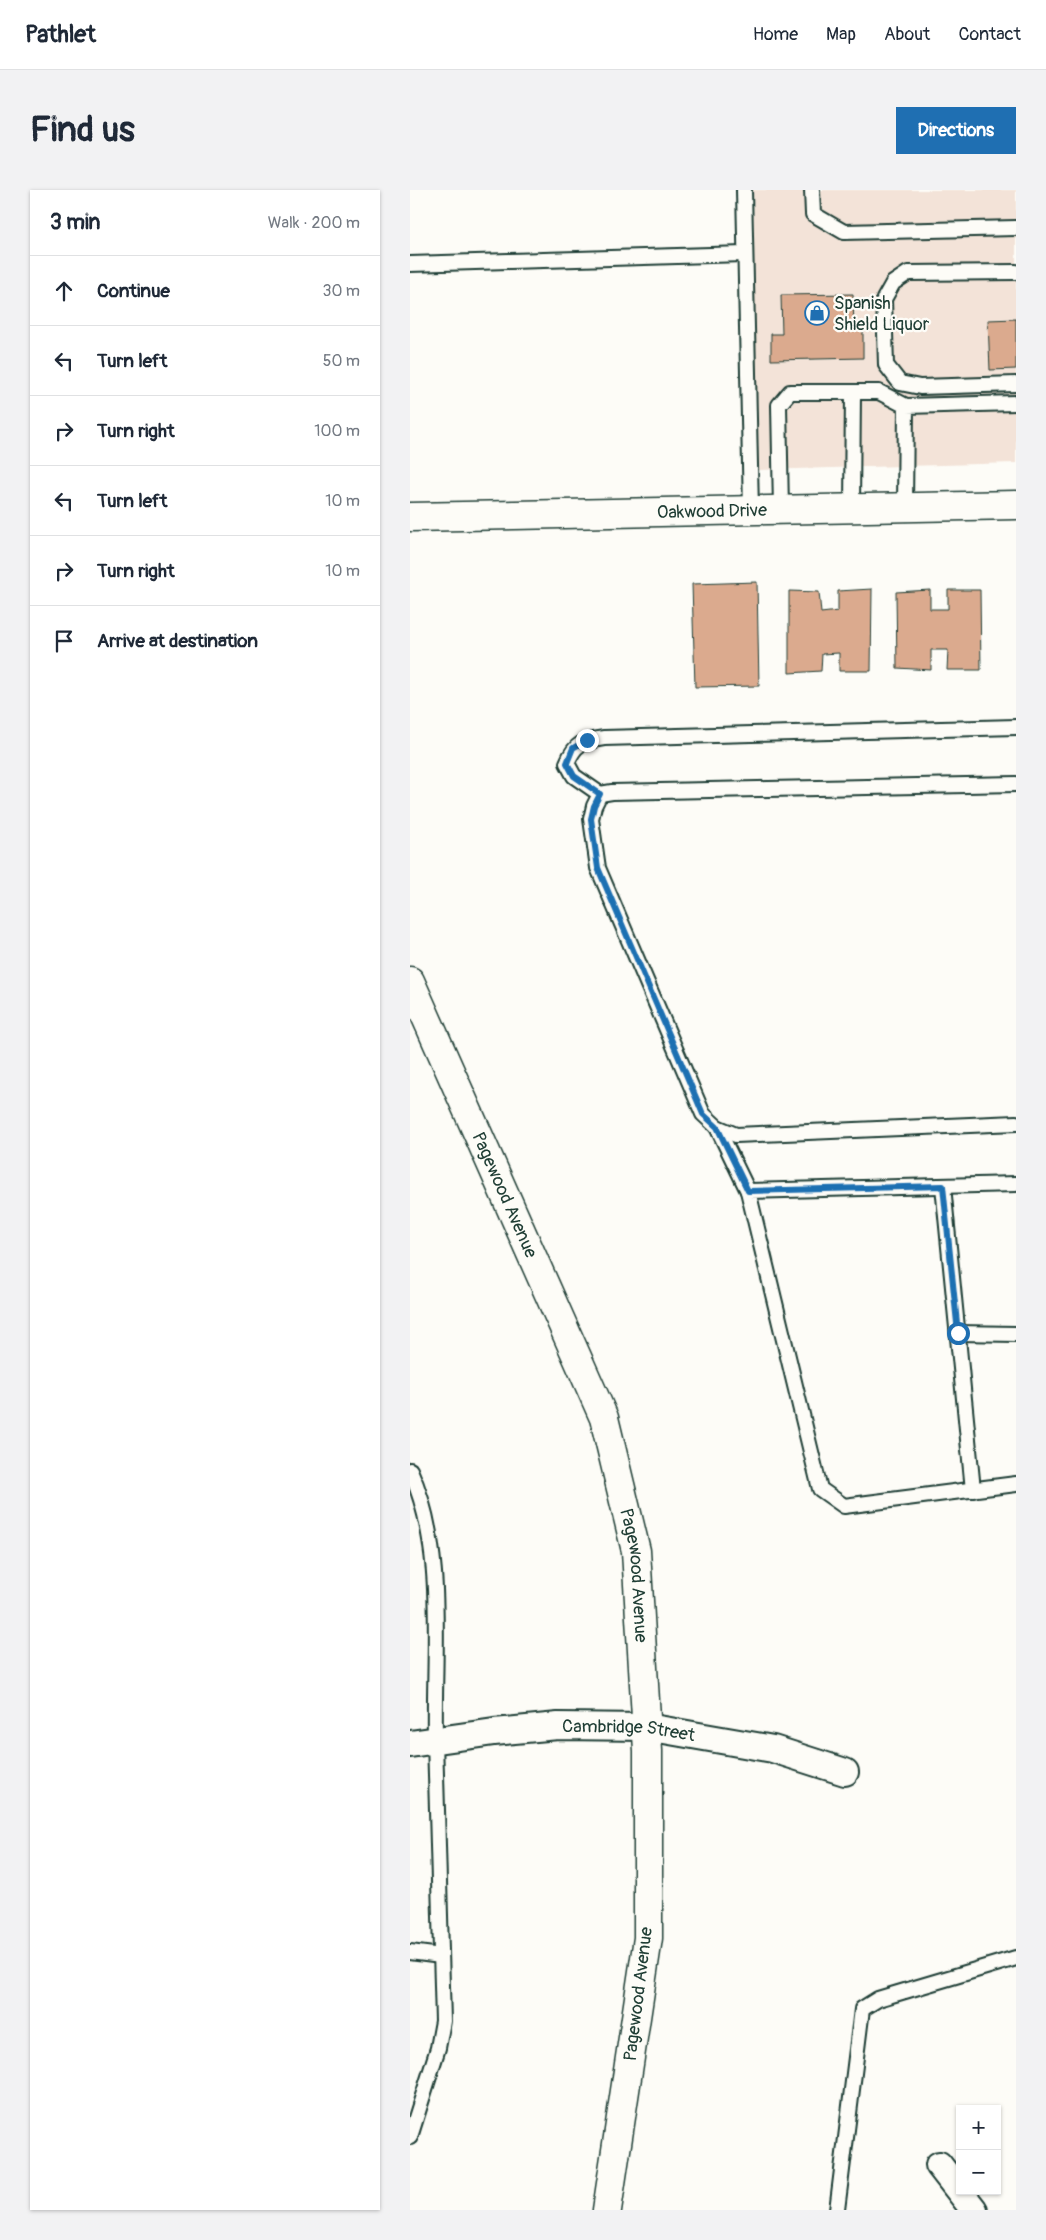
<!DOCTYPE html>
<meta charset="utf-8">
<style>
:root{--surface:#fff;--page:#f2f2f3;--text:#1f2937;--muted:#747a83;--line:#e0e1e3;--accent:#1f6fb2}
body{margin:0;font-family:Pangolin,sans-serif;background:var(--page);color:var(--text)}
.controls{position:absolute;right:15px;bottom:15px;display:grid;overflow:hidden;border-radius:0px;box-shadow:0 1px 4px #0004}
.controls button{width:45px;height:45px;display:grid;place-items:center;padding:0;border:0;border-bottom:1px solid var(--line);background:var(--surface);color:var(--text);font:25px sans-serif}
.stop{position:absolute;width:15px;height:15px;margin:-11px;border:4px solid #1f6fb2;border-radius:50%;background:#fff}
.stop.end{background:#1f6fb2;border-color:#fff;box-shadow:0 1px 5px #0008}
.list{margin:0;padding:0;list-style:none}
h2{display:flex;justify-content:space-between;align-items:center;height:65px;margin:0;padding:0 20px;font-size:21px}
h2 small{font-size:16px;font-weight:400;color:var(--muted)}
.list li{display:grid;grid-template-columns:32px 1fr auto;gap:15px;align-items:center;box-sizing:border-box;height:70px;padding:0 20px;border-top:1px solid var(--line)}
.list b{display:block;font-size:19px;white-space:nowrap}
.list em{font-size:16px;font-style:normal;color:var(--muted)}
.icon{flex:none;width:28px;height:28px;fill:none;stroke:currentColor;stroke-width:2;stroke-linecap:round;stroke-linejoin:round}
.map{position:relative;flex:none;width:606px;height:2020px;overflow:hidden;border-radius:0px}
header{display:flex;align-items:center;gap:30px;box-sizing:border-box;height:70px;padding:0 25px;background:var(--surface);border-bottom:1px solid var(--line)}
header strong{font-size:24px}
nav{display:flex;gap:28px;margin-inline-start:auto;font-size:18px}
.intro{display:flex;align-items:center;justify-content:space-between;box-sizing:border-box;height:120px;padding:0 30px}
h1{margin:0;font-size:35px}
.button{padding:12px 22px;border-radius:0px;background:var(--accent);color:#fff;font-size:18px;font-weight:700}
main{display:flex;gap:30px;padding:0 30px}
aside{flex:1;background:var(--surface);border-radius:0px;box-shadow:0 1px 4px #0004}
.map>svg:first-child{display:block}
</style>
<header>
<strong>Pathlet</strong>
<nav><a>Home</a><a>Map</a><a>About</a><a>Contact</a></nav>
</header>
<div class="intro"><h1>Find us</h1><a class="button">Directions</a></div>
<main>
<aside>
<h2>3 min<small>Walk · 200 m</small></h2>
<ul class="list">
<li><svg class="icon" aria-label="ahead" viewBox="0 0 24 24"><path d="M12 20V5M6 11l6-6 6 6"/></svg><div><b>Continue</b></div><em>30 m</em></li>
<li><svg class="icon" aria-label="left" viewBox="0 0 24 24"><path d="M17 20v-9H6M10 6l-5 5 5 5"/></svg><div><b>Turn left</b></div><em>50 m</em></li>
<li><svg class="icon" aria-label="right" viewBox="0 0 24 24"><path d="M7 20v-9h11M14 6l5 5-5 5"/></svg><div><b>Turn right</b></div><em>100 m</em></li>
<li><svg class="icon" aria-label="left" viewBox="0 0 24 24"><path d="M17 20v-9H6M10 6l-5 5 5 5"/></svg><div><b>Turn left</b></div><em>10 m</em></li>
<li><svg class="icon" aria-label="right" viewBox="0 0 24 24"><path d="M7 20v-9h11M14 6l5 5-5 5"/></svg><div><b>Turn right</b></div><em>10 m</em></li>
<li><svg class="icon" aria-label="arrive" viewBox="0 0 24 24"><path d="M6 21V4h12l-3 4 3 4H6"/></svg><div><b>Arrive at destination</b></div></li>
</ul>
</aside>
<div class="map">
<svg width="606" height="2020" viewBox="0 0 606 2020">
<rect width="100%" height="100%" fill="#fdfcf7"/>
<filter id="ink" filterUnits="userSpaceOnUse"><feTurbulence type="fractalNoise" baseFrequency=".02" numOctaves="2"/><feDisplacementMap in="SourceGraphic" scale="10" xChannelSelector="R" yChannelSelector="G"/><feConvolveMatrix kernelMatrix="1 2 1 2 8 2 1 2 1" color-interpolation-filters="sRGB"/></filter>
<g filter="url(#ink)">
<polygon fill="#f3e3d8" points="343,0 606,0 606,273 347,280"/>
<g fill="#dbaa8e" stroke="#1f3d34">
<polygon points="443,104 444,140 453,141 453,168 361,170 361,144 372,144 371,105"/>
<polygon points="606,129 606,179 580,180 578,130"/>
<polygon points="347,392 349,496 285,497 282,394"/>
<polygon points="462,399 461,481 429,481 429,463 412,464 411,481 379,483 379,401 409,402 411,423 428,421 428,401"/>
<polygon points="520,400 520,419 538,419 538,400 570,400 571,480 537,480 538,460 521,460 521,480 487,478 486,402"/>
</g>
<g fill="none" stroke-linecap="round" stroke-linejoin="round">
<g stroke="#1f3d34" stroke-width="18">
<g id="lane">
<polyline points="334,0 341,320"/>
<polyline points="402,0 403,24 434,42 606,38"/>
<polyline points="0,74 334,64"/>
<polyline points="606,82 498,83 483,93 474,109 476,175 490,193 510,197 606,194"/>
<polyline points="495,317 496,216 606,213"/>
<polyline points="442,318 443,202"/>
<polyline points="371,319 369,215 380,202 469,202 496,216"/>
<polyline points="606,594 202,602 190,604 184,616 181,629 188,678 293,924 307,937 326,945 606,933"/>
<path d="M190,604L164,586L157,573C165,553 173,551 194,548L606,537"/>
<polyline points="307,937 338,1001"/>
<polyline points="606,994 338,1001 410,1299 434,1316 606,1294"/>
<polyline points="533,996 563,1300"/>
<polyline points="548,1143 606,1144"/>
<path d="M0,1280C37,1362 23,1462 25,1550C27,1644 31,1737 33,1831L28,1858L0,1947"/>
<polyline points="0,1762 31,1766"/>
<polyline points="427,2020 452,1819 468,1809 606,1768"/>
</g>
</g>
<g stroke="#1f3d34" stroke-width="30">
<g id="street">
<path id="s1" d="M0,1554L84,1542L148,1536L237,1537L363,1559L435,1582"/>
<polyline points="529,1975 564,2020"/>
</g>
</g>
<g stroke="#1f3d34" stroke-width="31">
<g id="secondary">
<path id="s2" d="M0,327L606,315"/>
<path id="s3" d="M0,791L194,1228L226,1361L238,1561V1748L197,2020"/>
</g>
</g>
<use href="#lane" stroke="#fdfcf7" stroke-width="14"/>
<use href="#street" stroke="#fdfcf7" stroke-width="26"/>
<use href="#secondary" stroke="#fdfcf7" stroke-width="28"/>
</g>
</g>
<g fill="none" stroke-linecap="round" stroke-linejoin="round" filter="url(#ink)">
<polyline stroke="#1f6fb2" stroke-width="6" points="177,550 163,558 157,573 164,586 190,604 184,616 181,629 188,678 293,924 307,937 338,1001 533,996 548,1143"/>
</g>
<defs>
<g id="shop-ring" transform="scale(1.25)"><circle r="9.5" fill="#fdfcf7" stroke="#1f6fb2" stroke-width="1.5"/><path d="M-5-2.5h2.3a2.7 3.5 0 0 1 5.4 0H5L5.5 6h-11ZM-1.5-2.5h3a1.5 2.3 0 0 0-3 0Z" fill="#1f6fb2"/></g>
</defs>
<g fill-rule="evenodd">
<use href="#shop-ring" x="407" y="123"/>
</g>
<g text-anchor="middle" stroke-width="4.5" stroke-linejoin="round" paint-order="stroke">
<g font-size="18" fill="#1f3d34" stroke="#fdfcf7" text-anchor="start">
<text x="424" y="119">Spanish<tspan x="424" dy="21">Shield Liquor</tspan></text>
</g>
<g font-size="18" fill="#1f3d34" stroke="#fdfcf7">
<text dy="6" stroke="none"><textPath href="#s2" startOffset="302">Oakwood Drive</textPath></text>
<text dy="6" stroke="none"><textPath href="#s3" startOffset="234">Pagewood Avenue</textPath></text>
<text dy="6" stroke="none"><textPath href="#s3" startOffset="639">Pagewood Avenue</textPath></text>
<text dy="6" stroke="none"><textPath href="#s1" startOffset="220">Cambridge Street</textPath></text>
<text transform="translate(228 1804) rotate(-83)" y="6">Pagewood Avenue</text>
</g>
</g>
</svg>
<div class="controls">
<button>+</button>
<button>−</button>
</div>
<div class="stop" style="left:548px;top:1143px"></div>
<div class="stop end" style="left:177px;top:550px"></div>
</div>
</main>
